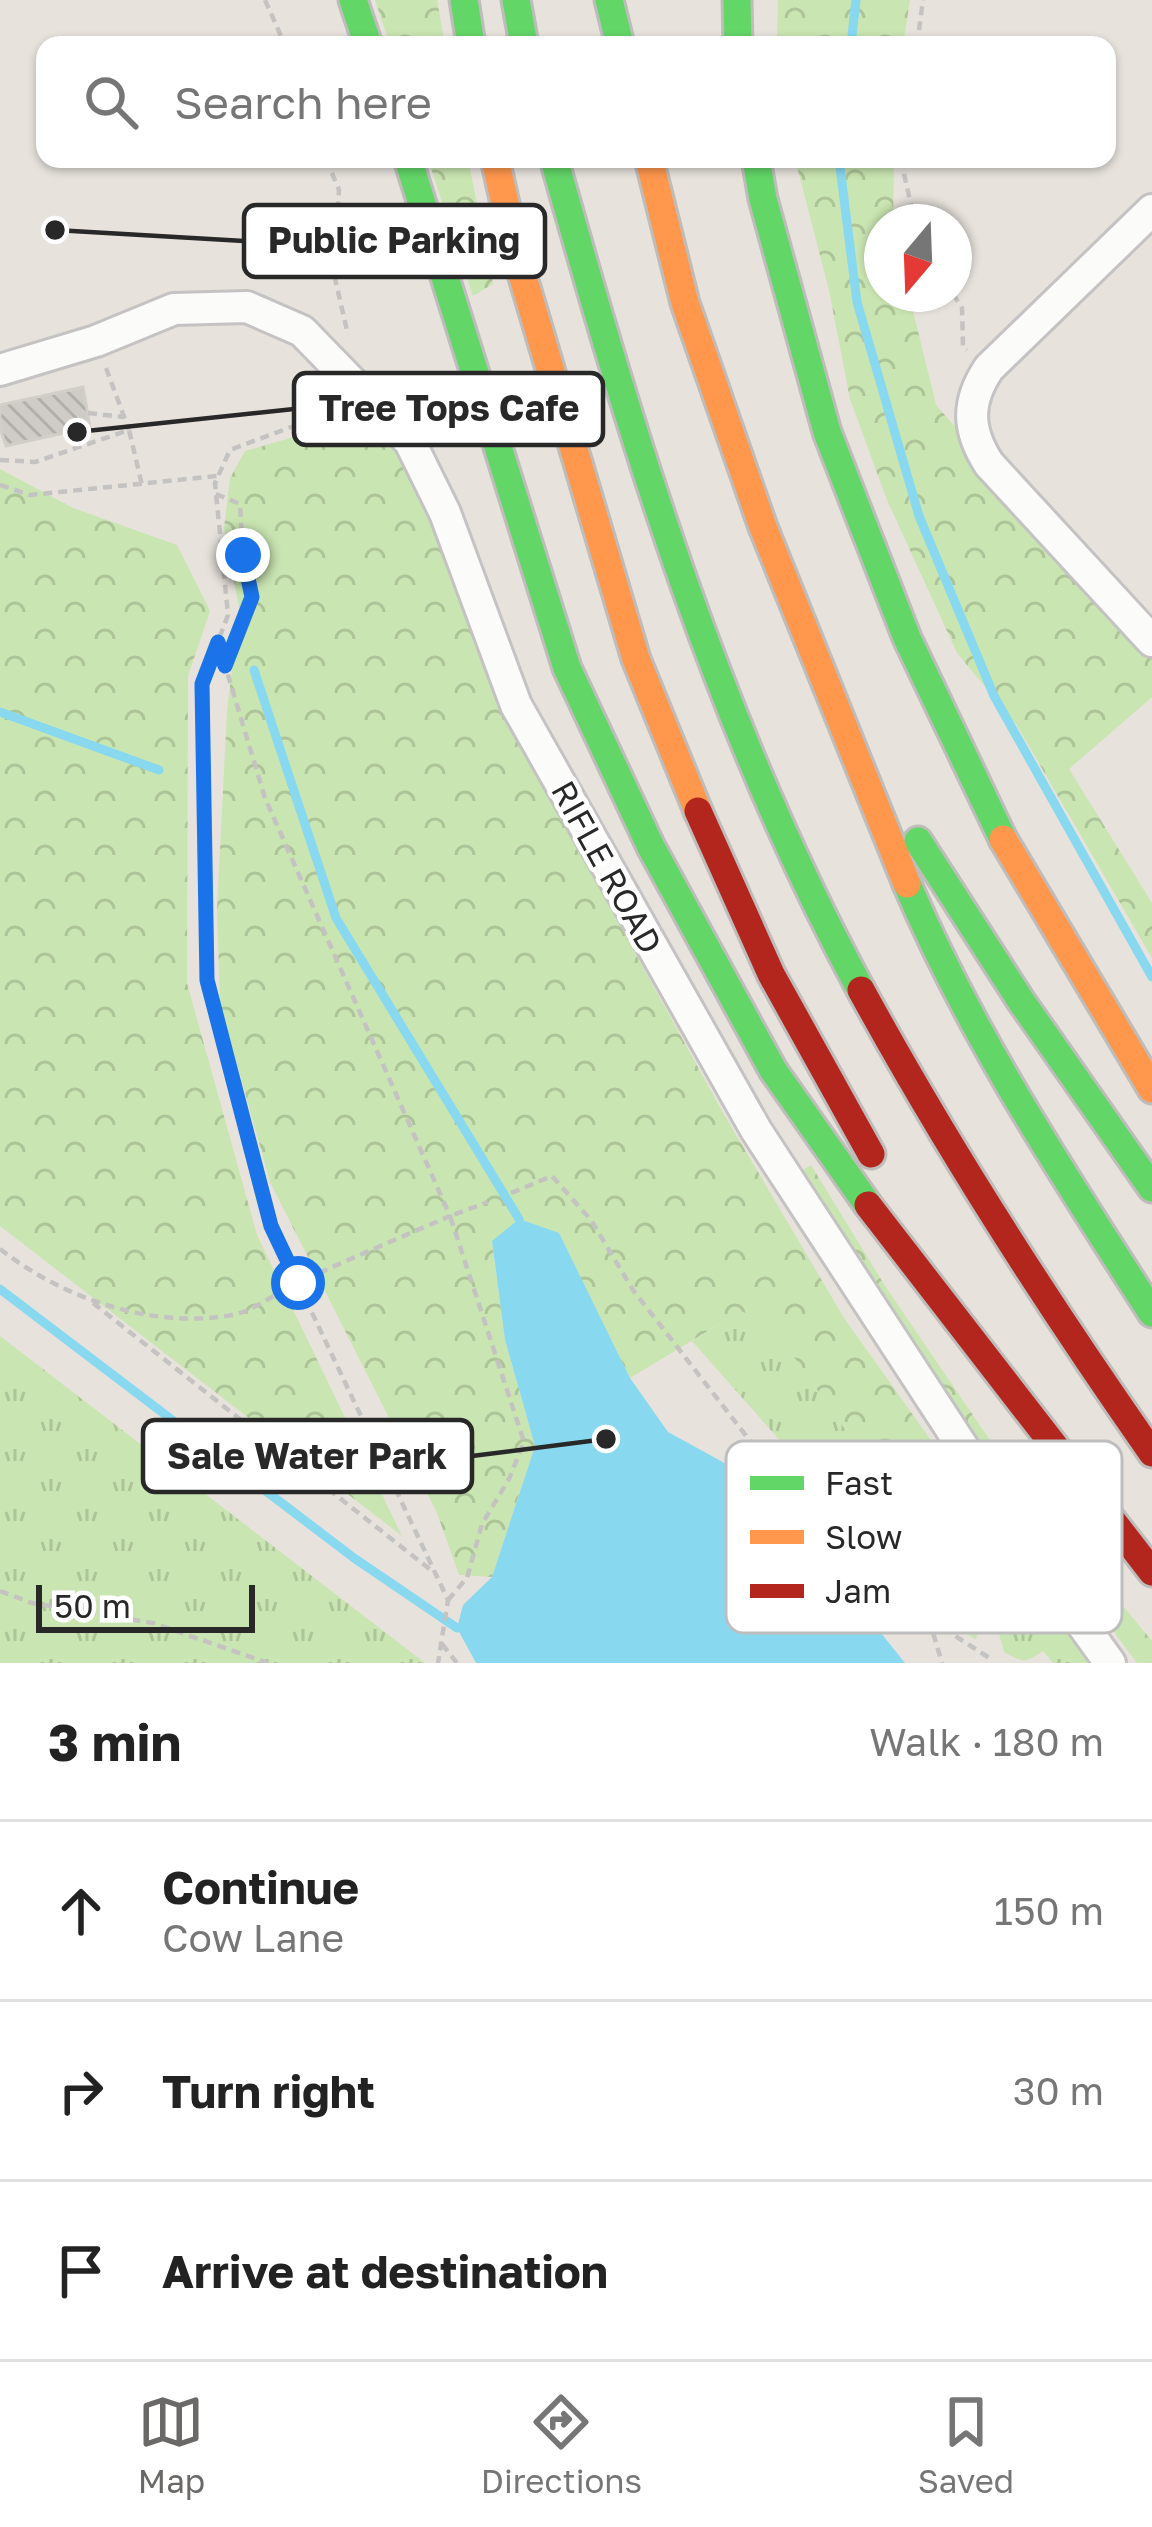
<!DOCTYPE html>
<meta charset="utf-8">
<style>
:root{--surface:#fff;--page:#f6f6f6;--text:#222;--muted:#767676;--line:#e0e0e0;--accent:#6b6967}
body{margin:0;font-family:"Golos Text",sans-serif;background:var(--page);color:var(--text)}
.compass{position:absolute;left:864px;top:204px;width:108px;height:108px;border-radius:50%;background:var(--surface);box-shadow:0 3px 9px #0004;rotate:199deg}
.scale{position:absolute;left:36px;bottom:30px;width:219px;box-sizing:border-box;padding-left:12px;border:6px solid #282828;border-top:0;font-size:33px;line-height:42px;white-space:nowrap;color:#282828;-webkit-text-stroke:9px #fff;paint-order:stroke}
.stop{position:absolute;width:36px;height:36px;margin:-27px;border:9px solid #1a73e8;border-radius:50%;background:#fff}
.stop.end{background:#1a73e8;border-color:#fff;box-shadow:0 3px 12px #0008}
.list{margin:0;padding:0;list-style:none}
h2{display:flex;justify-content:space-between;align-items:center;height:156px;margin:0;padding:0 48px;font-size:51px}
h2 small{font-size:39px;font-weight:400;color:var(--muted)}
.list li{display:grid;grid-template-columns:78px 1fr auto;gap:36px;align-items:center;box-sizing:border-box;height:180px;padding:0 48px;border-top:3px solid var(--line)}
.list b{display:block;font-size:45px;white-space:nowrap}
.list p{margin:0;font-size:39px;white-space:nowrap;color:var(--muted)}
.list em{font-size:39px;font-style:normal;color:var(--muted)}
.icon{flex:none;width:66px;height:66px;fill:none;stroke:currentColor;stroke-width:2;stroke-linecap:round;stroke-linejoin:round}
.map{position:relative;flex:none;width:1152px;height:1663px;overflow:hidden}
.search{position:absolute;background:var(--surface);box-shadow:0 3px 9px #0004;left:36px;right:36px;top:36px;height:132px;display:flex;align-items:center;gap:30px;box-sizing:border-box;padding:0 42px;border-radius:24px;color:var(--muted);font-size:45px}
.sheet{height:696px;background:var(--surface)}
nav{display:flex;justify-content:space-around;align-items:center;box-sizing:border-box;height:168px;border-top:3px solid var(--line);background:var(--surface);font-size:33px;color:var(--muted)}
nav a{display:grid;justify-items:center;gap:6px}
nav .on{color:var(--accent)}
.map>svg:first-child{display:block}
</style>
<div class="map">
<svg width="1152" height="1663" viewBox="0 0 1152 1663">
<defs>
<pattern id="grass-tufts" width="24" height="20" patternUnits="userSpaceOnUse" patternTransform="scale(3)"><rect width="24" height="20" fill="#c9e5b1"/><path d="M3 7l-1-3M5 7V3M7 7l1-3M15 17l-1-3M17 17v-4M19 17l1-3" fill="none" stroke="#adc498"/></pattern>
<pattern id="forest-crowns" width="20" height="18" patternUnits="userSpaceOnUse" patternTransform="scale(3)"><rect width="20" height="18" fill="#c9e5b1"/><path d="M2 6a3 3 0 1 1 6 0M12 15a3 3 0 1 1 6 0" fill="none" stroke="#adc498"/></pattern>
<pattern id="building-back-hatch" width="6" height="6" patternUnits="userSpaceOnUse" patternTransform="scale(3)"><rect width="6" height="6" fill="#cfccc7"/><path d="M-1 5l2 2M0 0l6 6M5-1l2 2" fill="none" stroke="#b2afab"/></pattern>
</defs>
<rect width="100%" height="100%" fill="#e7e2dc"/>
<g fill="url(#grass-tufts)">
<polygon points="741,1311 772,1326 964,1597 982,1606 976,1640 928,1608 692,1341"/>
<polygon points="0,1336 425,1663 0,1663"/>
<path d="M1044,1597L1098,1663H1053L1043,1651C1026,1663 1023,1663 1004,1652L998,1630L1031,1599Z"/>
</g>
<g fill="url(#forest-crowns)">
<polygon points="375,0 437,0 445,45 390,45"/>
<polygon points="778,0 910,0 903,45 777,45"/>
<polygon points="428,159 468,159 493,284 473,296"/>
<polygon points="795,159 894,159 893,222 882,222 882,294 909,294 936,405 1152,651 1152,697 1069,769 1152,903 1152,958 1016,724 957,653 887,500 850,399 829,290"/>
<polygon points="345,422 385,431 413,470 511,713 595,880 722,1111 844,1318 1004,1543 1015,1569 982,1606 964,1597 772,1326 741,1311 630,1378 559,1234 492,1242 505,1340 535,1446 492,1577 459,1575 437,1513 270,1182 220,1003 217,909 227,712 239,607 224,528 230,478 245,451"/>
<polygon points="0,469 73,508 177,545 210,611 188,676 187,983 257,1235 402,1536 0,1226"/>
<polygon points="811,1165 887,1289 1011,1471 1152,1641 1152,1663 1137,1663 982,1454 796,1174"/>
</g>
<polygon fill="#88d9f0" points="519,1219 559,1233 630,1378 668,1432 761,1483 905,1663 476,1663 457,1628 463,1605 492,1577 535,1446 505,1340 492,1241"/>
<g fill="none" stroke-linecap="round" stroke-linejoin="round">
<g stroke="#88d9f0" stroke-width="9">
<polyline points="851,45 856,0"/>
<polyline points="839,159 857,302 919,516 994,696 1152,977"/>
<polyline points="254,670 336,918 519,1219"/>
<polyline points="0,712 159,770"/>
<polyline points="0,1289 354,1558 457,1628"/>
</g>
</g>
<polygon fill="url(#building-back-hatch)" stroke="#d2cec8" stroke-width="3" points="83,387 90,427 6,446 0,428 0,405"/>
<g fill="none" stroke-linecap="round" stroke-linejoin="round">
<g stroke="#c4c2c3" stroke-width="36">
<g id="street">
<path d="M1152,210L989,368C966,402 967,430 989,464L1152,641"/>
<polyline points="0,370 96,341 174,309 247,307 302,331 410,442 445,513 516,705 756,1130 1043,1570 1110,1663"/>
</g>
</g>
<g stroke="#bfbdbb" stroke-width="33">
<g id="fast">
<polyline points="353,0 368,45"/>
<polyline points="464,0 471,45"/>
<polyline points="516,0 524,45"/>
<polyline points="609,0 620,45"/>
<polyline points="737,0 738,45"/>
<polyline points="408,159 567,668 651,847 773,1070 868,1205"/>
<path d="M554,159C634,445 719,728 861,990"/>
<polyline points="756,159 763,199 827,432 907,638 1003,839"/>
<polyline points="918,841 1021,1001 1152,1188"/>
<path d="M907,884C972,1037 1063,1174 1152,1313"/>
</g>
</g>
<g stroke="#bfbdbb" stroke-width="33">
<g id="slow">
<polyline points="495,159 517,257 636,659 698,811"/>
<polyline points="649,159 685,303 763,527 907,884"/>
<polyline points="1003,839 1152,1089"/>
</g>
</g>
<g stroke="#bfbdbb" stroke-width="33">
<g id="jam">
<polyline points="698,811 771,974 871,1154"/>
<path d="M861,990C949,1151 1047,1303 1152,1453"/>
<polyline points="868,1205 1152,1572"/>
</g>
</g>
<g stroke="#c4c3c2" stroke-width="4.5" stroke-dasharray="9 6" stroke-linecap="butt">
<polyline points="265,0 285,45"/>
<polyline points="917,45 923,0"/>
<polyline points="326,159 339,190 334,274 348,335"/>
<polyline points="905,159 904,174 915,222"/>
<polyline points="953,294 962,308 963,347 967,350"/>
<polyline points="106,368 129,430"/>
<polyline points="339,409 230,450 215,483 228,615 202,684 207,980 271,1226 448,1600 438,1663"/>
<polyline points="88,413 124,417"/>
<polyline points="0,460 35,462 129,430 142,485"/>
<polyline points="0,485 30,495 217,476"/>
<polyline points="216,494 240,504 243,555 252,597 226,665"/>
<polyline points="511,1193 552,1176 591,1220 633,1290 761,1455 929,1619 991,1659"/>
<path d="M0,1249C64,1299 151,1329 232,1315C254,1311 277,1292 298,1283C348,1259 400,1238 450,1216L265,798L218,642"/>
<polyline points="93,1303 432,1571"/>
<polyline points="0,1591 32,1603 153,1623 268,1663"/>
<polyline points="448,1600 467,1578 482,1524 509,1479 524,1442 450,1216 488,1202"/>
<polyline points="929,1619 942,1663"/>
<polyline points="442,1644 457,1663"/>
</g>
<use href="#street" stroke="#fbfbfa" stroke-width="30"/>
<use href="#fast" stroke="#63d668" stroke-width="27"/>
<use href="#slow" stroke="#ff974d" stroke-width="27"/>
<use href="#jam" stroke="#b3261e" stroke-width="27"/>
</g>
<g fill="none" stroke-linecap="round" stroke-linejoin="round">
<polyline stroke="#1a73e8" stroke-width="15" points="243,555 252,597 225,666 218,642 202,684 207,980 271,1226 298,1283"/>
</g>
<g text-anchor="middle" stroke-width="9" stroke-linejoin="round" paint-order="stroke">
<g font-size="33" fill="#282828" stroke="#fff">
<text transform="translate(607 867) rotate(61)" y="12">RIFLE ROAD</text>
</g>
</g>
<rect x="726" y="1441" width="396" height="192" rx="18" fill="#fff" stroke="#bebebe" stroke-width="3"/>
<rect x="750" y="1476" width="54" height="14" fill="#63d668"/>
<rect x="750" y="1530" width="54" height="14" fill="#ff974d"/>
<rect x="750" y="1584" width="54" height="14" fill="#b3261e"/>
<g font-size="33" fill="#282828">
<text x="825" y="1495">Fast</text>
<text x="825" y="1549">Slow</text>
<text x="825" y="1603">Jam</text>
</g>
<path fill="none" stroke="#282828" stroke-width="4.5" d="M55 230L244 241M77 432L294 409M606 1439L472 1456"/>
<g fill="#282828" stroke="#fff" stroke-width="4.5">
<circle cx="55" cy="230" r="12"/>
<circle cx="77" cy="432" r="12"/>
<circle cx="606" cy="1439" r="12"/>
</g>
<g fill="#fff" stroke="#282828" stroke-width="4.5">
<rect x="244" y="205" width="301" height="72" rx="12"/>
<rect x="294" y="373" width="309" height="72" rx="12"/>
<rect x="143" y="1420" width="329" height="72" rx="12"/>
</g>
<g font-size="36" text-anchor="middle" font-weight="bold" fill="#282828">
<text x="394" y="253">Public Parking</text>
<text x="449" y="421">Tree Tops Cafe</text>
<text x="307" y="1469">Sale Water Park</text>
</g>
</svg>
<svg class="compass" viewBox="-18 -18 36 36"><path d="M0-13l5 13h-10z" fill="#e53935"/><path d="M0 13l5-13h-10z" fill="#767676"/></svg>
<div class="scale">50 m</div>
<div class="stop" style="left:298px;top:1283px"></div>
<div class="stop end" style="left:243px;top:555px"></div>
<div class="search"><svg class="icon" aria-label="search" viewBox="0 0 24 24"><circle cx="10" cy="10" r="6"/><path d="M15 15l6 6"/></svg>Search here</div>
</div>
<section class="sheet">
<h2>3 min<small>Walk · 180 m</small></h2>
<ul class="list">
<li><svg class="icon" aria-label="ahead" viewBox="0 0 24 24"><path d="M12 20V5M6 11l6-6 6 6"/></svg><div><b>Continue</b><p>Cow Lane</p></div><em>150 m</em></li>
<li><svg class="icon" aria-label="right" viewBox="0 0 24 24"><path d="M7 20v-9h11M14 6l5 5-5 5"/></svg><div><b>Turn right</b></div><em>30 m</em></li>
<li><svg class="icon" aria-label="arrive" viewBox="0 0 24 24"><path d="M6 21V4h12l-3 4 3 4H6"/></svg><div><b>Arrive at destination</b></div></li>
</ul>
</section>
<nav>
<a class="on"><svg class="icon" aria-label="map" viewBox="0 0 24 24"><path d="M3 6l6-2 6 2 6-2v14l-6 2-6-2-6 2zM9 4v14M15 6v14"/></svg>Map</a>
<a><svg class="icon" aria-label="directions" viewBox="0 0 24 24"><path d="M12 3l9 9-9 9-9-9zM9 14v-3h6M13 9l2 2-2 2"/></svg>Directions</a>
<a><svg class="icon" aria-label="saved" viewBox="0 0 24 24"><path d="M7 4h10v16l-5-4-5 4z"/></svg>Saved</a>
</nav>
